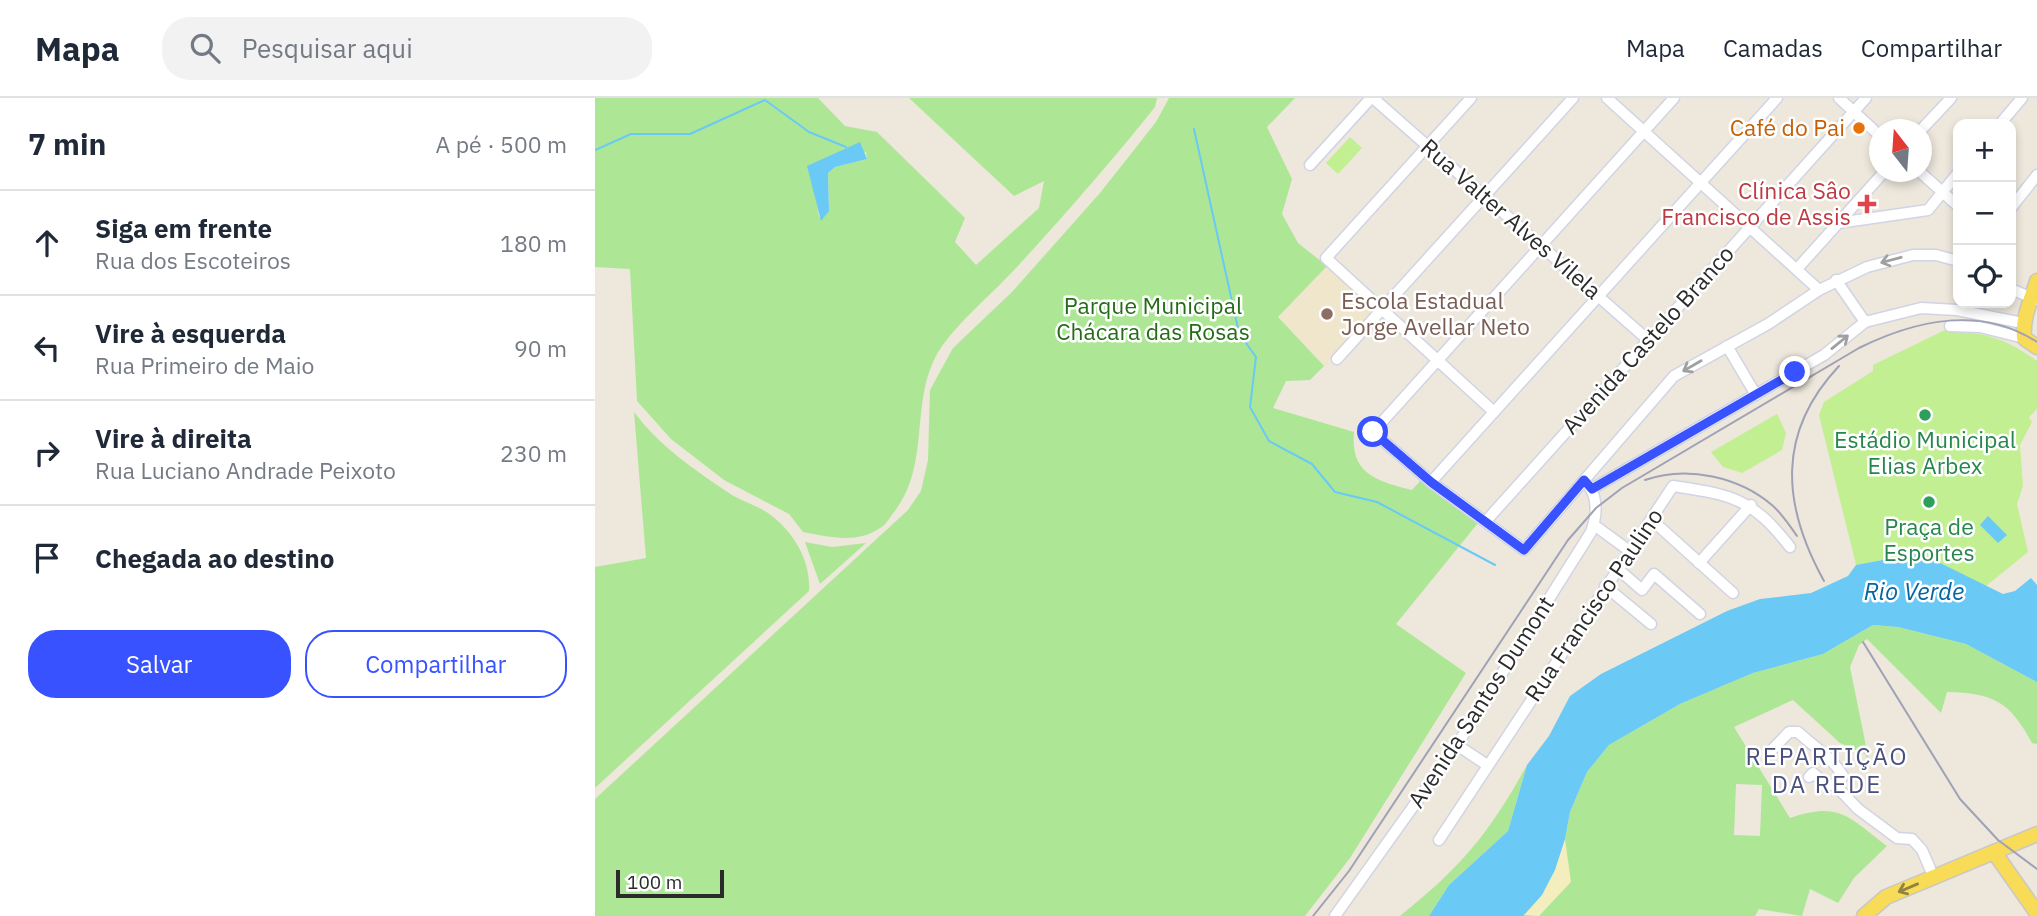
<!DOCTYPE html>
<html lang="pt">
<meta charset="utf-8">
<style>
:root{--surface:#fff;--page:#f2f2f3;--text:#1f2937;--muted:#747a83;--line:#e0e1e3;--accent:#3852ff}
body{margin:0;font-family:"IBM Plex Sans",sans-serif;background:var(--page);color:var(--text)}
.controls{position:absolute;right:21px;top:21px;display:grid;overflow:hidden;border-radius:14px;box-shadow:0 4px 10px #0003}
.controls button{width:63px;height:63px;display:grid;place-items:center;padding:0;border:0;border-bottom:2px solid var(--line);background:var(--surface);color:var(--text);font:35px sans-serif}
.compass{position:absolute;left:1274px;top:21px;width:63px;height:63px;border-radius:50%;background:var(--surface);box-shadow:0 4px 10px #0003;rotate:343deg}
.scale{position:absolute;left:21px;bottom:18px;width:108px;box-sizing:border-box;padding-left:7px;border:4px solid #2b2b2b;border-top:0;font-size:19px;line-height:24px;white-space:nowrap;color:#2b2b2b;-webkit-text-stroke:5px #fff;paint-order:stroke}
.stop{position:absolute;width:21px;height:21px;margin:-16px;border:5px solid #3852ff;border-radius:50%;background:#fff}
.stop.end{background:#3852ff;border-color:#fff;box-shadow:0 2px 7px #0008}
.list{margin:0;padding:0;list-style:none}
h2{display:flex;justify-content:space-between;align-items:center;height:91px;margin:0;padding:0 28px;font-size:30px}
h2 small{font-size:23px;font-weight:400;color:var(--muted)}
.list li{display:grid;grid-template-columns:46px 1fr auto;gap:21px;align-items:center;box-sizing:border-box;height:105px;padding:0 28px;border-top:2px solid var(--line)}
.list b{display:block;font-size:26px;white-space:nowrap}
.list p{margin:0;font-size:23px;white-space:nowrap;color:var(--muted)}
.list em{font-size:23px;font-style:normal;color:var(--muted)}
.actions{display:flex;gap:14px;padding:21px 28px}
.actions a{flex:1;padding:16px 0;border:2px solid var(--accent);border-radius:28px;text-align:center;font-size:24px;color:var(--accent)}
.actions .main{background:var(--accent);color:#fff}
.icon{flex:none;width:38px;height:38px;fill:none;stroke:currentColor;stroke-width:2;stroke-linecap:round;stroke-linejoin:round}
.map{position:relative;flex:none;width:1442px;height:818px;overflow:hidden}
header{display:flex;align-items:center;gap:42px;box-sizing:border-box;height:98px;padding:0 35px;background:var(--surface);border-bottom:2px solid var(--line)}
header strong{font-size:33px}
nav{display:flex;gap:38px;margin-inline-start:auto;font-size:24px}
.search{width:490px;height:63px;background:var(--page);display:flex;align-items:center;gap:18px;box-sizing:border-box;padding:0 24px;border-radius:28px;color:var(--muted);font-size:26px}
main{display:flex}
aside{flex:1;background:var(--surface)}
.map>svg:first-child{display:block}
</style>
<header>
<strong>Mapa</strong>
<div class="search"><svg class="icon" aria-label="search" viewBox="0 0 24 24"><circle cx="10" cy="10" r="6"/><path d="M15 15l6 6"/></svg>Pesquisar aqui</div>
<nav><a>Mapa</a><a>Camadas</a><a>Compartilhar</a></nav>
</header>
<main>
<aside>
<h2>7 min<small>A pé · 500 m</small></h2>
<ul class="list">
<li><svg class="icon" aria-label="ahead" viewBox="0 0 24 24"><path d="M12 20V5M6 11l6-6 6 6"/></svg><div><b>Siga em frente</b><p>Rua dos Escoteiros</p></div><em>180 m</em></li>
<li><svg class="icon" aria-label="left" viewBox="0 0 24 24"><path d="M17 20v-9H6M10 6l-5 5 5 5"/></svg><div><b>Vire à esquerda</b><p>Rua Primeiro de Maio</p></div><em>90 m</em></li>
<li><svg class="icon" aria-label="right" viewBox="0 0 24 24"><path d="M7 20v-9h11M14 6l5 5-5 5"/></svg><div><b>Vire à direita</b><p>Rua Luciano Andrade Peixoto</p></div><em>230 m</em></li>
<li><svg class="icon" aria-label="arrive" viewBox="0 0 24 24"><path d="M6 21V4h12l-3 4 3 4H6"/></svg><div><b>Chegada ao destino</b></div></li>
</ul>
<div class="actions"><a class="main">Salvar</a><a>Compartilhar</a></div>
</aside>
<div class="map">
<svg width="1442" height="818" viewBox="0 0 1442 818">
<rect width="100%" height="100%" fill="#ede7dc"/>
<polygon fill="#f0e6cb" points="732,168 782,213 729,268 683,219"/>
<g fill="#ade796" fill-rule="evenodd">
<path d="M0,0H223L250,28L282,34L370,120L360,144L381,167L444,110L449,83L419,98L314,0H562L560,9C515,65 469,118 420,171C397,196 367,220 347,248C312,299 338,365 299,414C295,419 291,427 285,430C262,446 234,439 208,434L194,416L129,382L76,341L42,303L35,171L0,169ZM271,54L272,61L240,69L233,75L234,113L224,119L217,77Z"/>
<path d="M574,0H700L672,29L697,81L687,116L703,145L732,168L683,219L729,268L715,282L691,283L678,310L759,334C755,376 782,383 817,392L826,382L883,425L801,526L871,575L755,760L710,818H0V701L313,412L326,393L333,362L335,292L358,250L417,194L505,95L561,24Z"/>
<path d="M39,314C63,347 101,373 134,395C147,404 165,408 177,418C200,436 216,464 214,493L0,690V469L51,460Z"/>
<polygon points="210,444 237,449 271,445 225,486"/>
<path d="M1278,527L1303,529L1371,546L1442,584V646L1437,645C1415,604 1399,595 1352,594L1346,615L1272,541L1264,547L1255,569L1274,663L1270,656L1245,645L1198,602L1139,629L1195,720C1245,703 1253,719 1292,748L1259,780L1243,805L1215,791L1207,818L1164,811L1160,818H928L947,797L970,741L975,714L992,674L1014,647L1085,606L1158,575L1228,556ZM1141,686L1167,687L1165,738L1139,737Z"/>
<path d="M932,667L913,733L854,787L834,818H805C866,769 894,736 932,667Z"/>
</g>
<polygon fill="#f4eebe" points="970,741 976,784 944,818 929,817 947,797"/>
<g fill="#c2ef91">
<polygon points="755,39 767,50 743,76 731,65"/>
<path d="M1350,232C1390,235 1409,239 1442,263V311L1434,319L1437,324L1425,347L1428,388L1422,406L1433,454L1391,488L1325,455L1261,467L1224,317L1229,304L1278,273V267Z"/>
<polygon points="1182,316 1191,335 1187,352 1147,375 1128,369 1116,354"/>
</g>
<g fill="#6ac9f5">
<polygon points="265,44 272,61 240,69 233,75 234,113 226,123 212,68"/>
<polygon points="1393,418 1412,437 1403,445 1385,427"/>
<polygon points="1325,455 1408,496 1420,493 1436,480 1442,487 1442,584 1371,546 1303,529 1278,527 1228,556 1158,575 1085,606 1014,647 992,674 975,714 970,741 960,772 947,797 928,818 834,818 854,787 913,733 932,667 954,638 975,598 1006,576 1132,513 1165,501 1216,495 1253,478 1261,467"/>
</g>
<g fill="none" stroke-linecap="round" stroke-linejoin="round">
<g stroke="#6ac9f5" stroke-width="2">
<polyline points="599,31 644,235 661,259 655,309 674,343 717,366 740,394 782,404 900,467"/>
<polyline points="0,52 36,36 95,36 170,2 214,34 251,49"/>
</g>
<g stroke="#d1d4e4" stroke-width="13">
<g id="minor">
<polyline points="778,0 1053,242"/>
<polyline points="876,0 731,160 899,314"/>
<polyline points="1012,0 1224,192"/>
<polyline points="1079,0 778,334 836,384 929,452 1079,278 1173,226 1224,192 1272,169 1318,157 1341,157 1363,163"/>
<polyline points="1244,0 1284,37"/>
<polyline points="1405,26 1427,0"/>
<polyline points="1326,32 1356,0"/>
<polyline points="715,67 776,0"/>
<polyline points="1325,74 1363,108"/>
<polyline points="1416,110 1442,77"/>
<polyline points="1243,125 1333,112 1363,75"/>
<polyline points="1202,171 1289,74"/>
<polyline points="1241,182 1270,224"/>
<polyline points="1416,191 1442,202"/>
<polyline points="1355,228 1385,229 1429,240"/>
<polyline points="1132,248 1161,297"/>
<polyline points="742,261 978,0"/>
<polyline points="836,384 1182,0"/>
<polyline points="997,391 1229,257 1270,224 1326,210 1362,212 1428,225"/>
<polyline points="891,423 1271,0"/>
<polyline points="1058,423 1138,495"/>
<polyline points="999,427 1036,454"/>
<polyline points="1104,465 1156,407"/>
<polyline points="1023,471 1047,492 1059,476 1105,516"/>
<polyline points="1010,488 1056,526"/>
<polyline points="862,647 892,667"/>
<path d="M1175,654L1194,634H1203C1221,651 1235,657 1248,678L1241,688"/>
<polyline points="1214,679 1218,675 1230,685 1241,688 1263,711 1302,740 1317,741 1327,752 1339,780"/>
<path d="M844,742L1078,388C1137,397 1157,400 1195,449"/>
<path d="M740,818L862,647L996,434C1003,416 1003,395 989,382"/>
</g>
</g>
<g stroke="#c8c8c8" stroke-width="17">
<g id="major">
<path d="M1442,183C1436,202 1427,220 1429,240L1442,249"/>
<polyline points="1399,754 1442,815"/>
<polyline points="1269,818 1291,799 1442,736"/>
</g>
</g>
<use href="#minor" stroke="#fff" stroke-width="10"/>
<use href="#major" stroke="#f8db57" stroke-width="14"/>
<g stroke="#9fa1b6" stroke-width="2">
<path d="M1050,382C1092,367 1145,379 1178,408C1187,416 1195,428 1202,438"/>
<path d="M1229,483C1187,407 1181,335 1244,268"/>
<polyline points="1268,544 1365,701 1403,742 1442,771"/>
<path d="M718,818L754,773L973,442L1001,410L1027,390L1264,250C1321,222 1385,207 1442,244"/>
</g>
</g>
<defs><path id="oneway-shaft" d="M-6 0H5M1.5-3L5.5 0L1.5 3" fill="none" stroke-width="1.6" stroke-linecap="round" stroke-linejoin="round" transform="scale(1.75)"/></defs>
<g stroke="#a0a0a0">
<use href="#oneway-shaft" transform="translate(1296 162) rotate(165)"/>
<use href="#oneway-shaft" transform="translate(1245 244) rotate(-39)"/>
<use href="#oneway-shaft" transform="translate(1097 268) rotate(150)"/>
</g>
<use stroke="#928341" href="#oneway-shaft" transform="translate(1313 790) rotate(157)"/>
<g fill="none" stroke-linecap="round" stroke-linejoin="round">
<polyline stroke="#3852ff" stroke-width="9" points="778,334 836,384 929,452 989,382 997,391 1200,274"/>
</g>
<circle fill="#e8710a" stroke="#fff" stroke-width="2.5" cx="1264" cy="30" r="7"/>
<path fill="#e0444e" stroke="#fff" stroke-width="2.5" d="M1268.5 95.5h7v7h7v7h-7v7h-7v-7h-7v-7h7z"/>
<circle fill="#8d6e63" stroke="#fff" stroke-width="2.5" cx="732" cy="216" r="7"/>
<g fill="#2e9e5b" stroke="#fff" stroke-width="2.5">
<circle cx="1330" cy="317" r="7"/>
<circle cx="1334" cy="404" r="7"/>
</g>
<g text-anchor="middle" stroke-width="5" stroke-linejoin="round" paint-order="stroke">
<g font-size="23" fill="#c56008" stroke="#fff" text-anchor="end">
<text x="1250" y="38">Café do Pai</text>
</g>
<g font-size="23" fill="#be3a42" stroke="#fff" text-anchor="end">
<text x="1256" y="101">Clínica Sâo<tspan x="1256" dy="26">Francisco de Assis</tspan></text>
</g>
<g font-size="23" fill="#2b2b2b" stroke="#fff">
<text transform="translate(916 121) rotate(41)" y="8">Rua Valter Alves Vilela</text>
<text transform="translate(1053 242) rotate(-48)" y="8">Avenida Castelo Branco</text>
<text transform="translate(999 507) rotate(-56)" y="8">Rua Francisco Paulino</text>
<text transform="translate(886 604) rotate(-57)" y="8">Avenida Santos Dumont</text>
</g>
<g font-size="23" fill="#785e54" stroke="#fff" text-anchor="start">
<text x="746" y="211">Escola Estadual<tspan x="746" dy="26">Jorge Avellar Neto</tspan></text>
</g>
<g font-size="23" fill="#246c17" stroke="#fff">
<text x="558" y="216">Parque Municipal<tspan x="558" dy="26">Chácara das Rosas</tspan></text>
</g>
<g font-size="23" fill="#27864d" stroke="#fff">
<text x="1330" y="350">Estádio Municipal<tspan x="1330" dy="26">Elias Arbex</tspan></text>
<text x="1334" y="437">Praça de<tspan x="1334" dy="26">Esportes</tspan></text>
</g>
<g font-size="24" font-style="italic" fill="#0765a3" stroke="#fff">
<text x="1319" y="502">Rio Verde</text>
</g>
<g font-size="24" letter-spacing="2" fill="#494f7e" stroke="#fff">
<text x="1232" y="667">REPARTIÇÃO<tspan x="1232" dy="28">DA REDE</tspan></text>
</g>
</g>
</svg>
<div class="controls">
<button>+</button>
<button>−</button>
<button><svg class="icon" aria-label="locate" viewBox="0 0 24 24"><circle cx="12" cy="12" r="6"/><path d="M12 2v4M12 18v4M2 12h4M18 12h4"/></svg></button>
</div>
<svg class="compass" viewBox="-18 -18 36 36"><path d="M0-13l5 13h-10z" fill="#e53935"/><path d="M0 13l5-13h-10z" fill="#747a83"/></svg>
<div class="scale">100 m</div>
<div class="stop" style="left:778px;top:334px"></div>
<div class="stop end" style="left:1200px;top:274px"></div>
</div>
</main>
